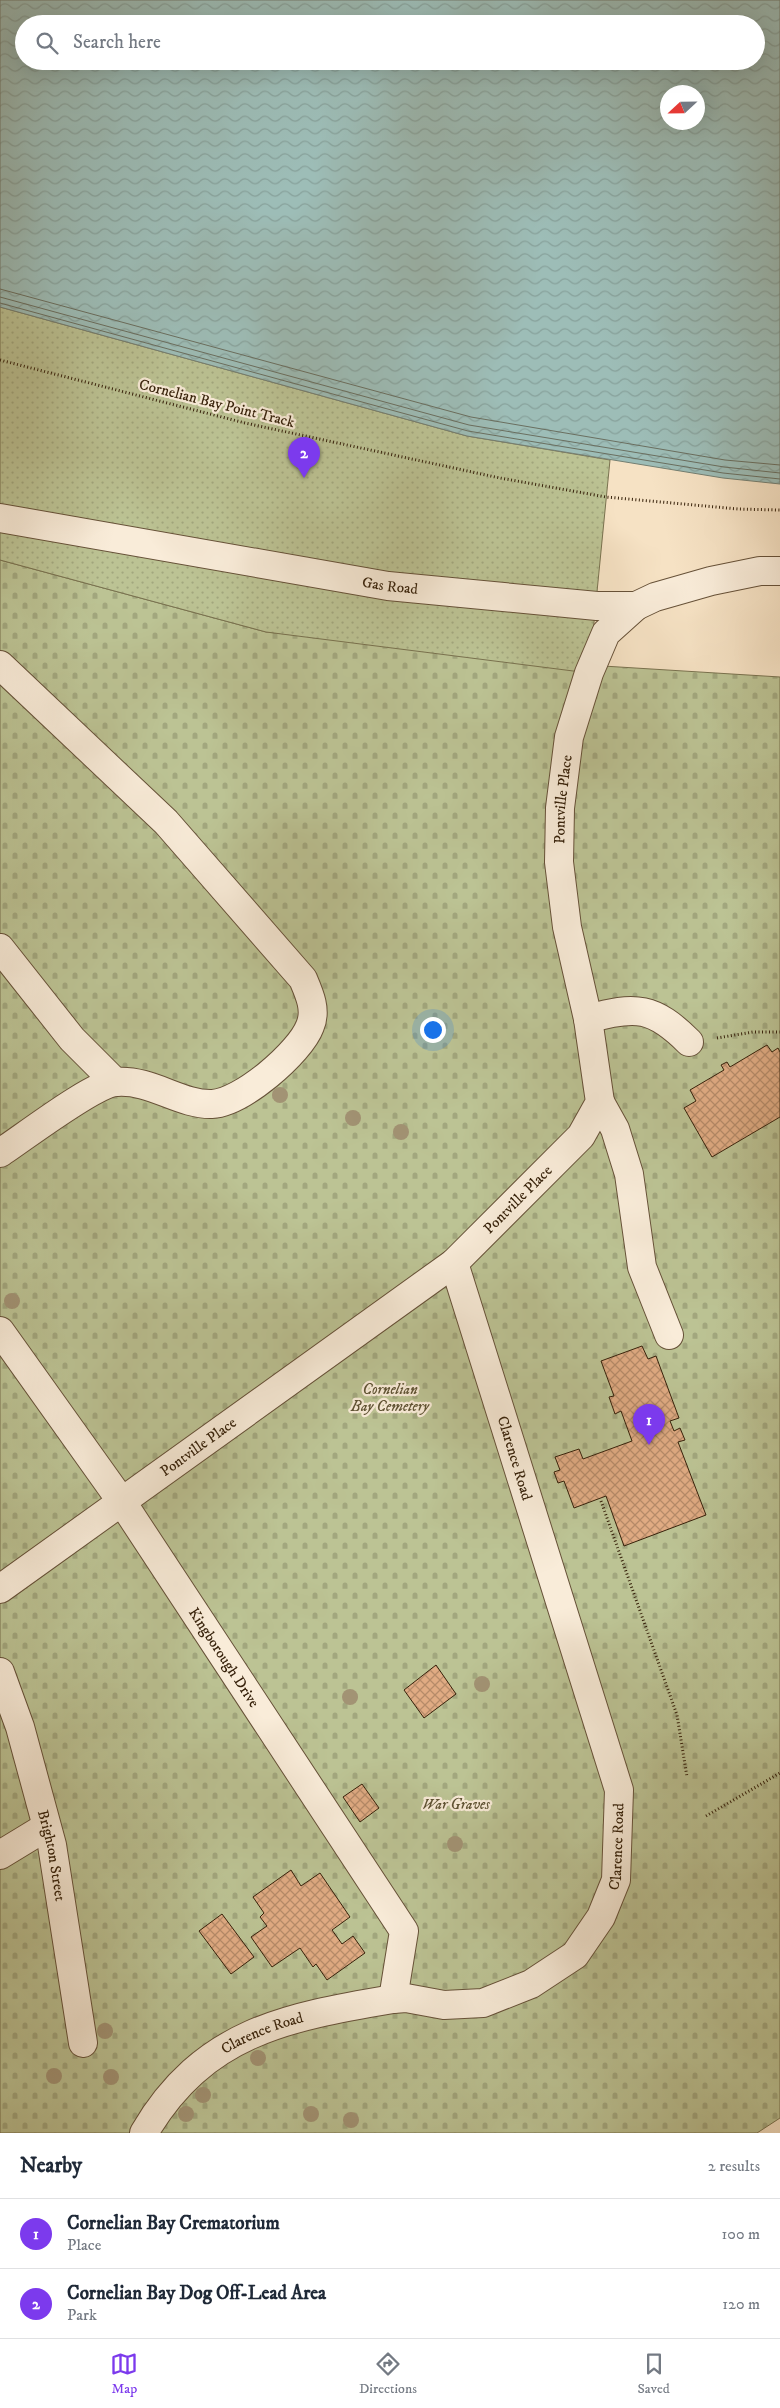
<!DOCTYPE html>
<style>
:root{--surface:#fff;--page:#f2f2f3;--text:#1f2937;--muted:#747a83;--line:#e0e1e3;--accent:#7c3aed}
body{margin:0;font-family:"IM FELL DW Pica",serif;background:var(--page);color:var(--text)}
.compass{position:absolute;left:660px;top:85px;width:45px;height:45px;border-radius:50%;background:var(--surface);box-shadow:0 5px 20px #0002;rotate:248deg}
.you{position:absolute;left:432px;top:1029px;width:18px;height:18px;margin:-12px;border:4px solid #fff;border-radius:50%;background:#1a73e8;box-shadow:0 0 0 8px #1a73e833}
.badge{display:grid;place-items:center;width:32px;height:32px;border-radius:50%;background:var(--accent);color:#fff;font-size:16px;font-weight:700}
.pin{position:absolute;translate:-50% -41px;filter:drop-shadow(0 1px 2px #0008)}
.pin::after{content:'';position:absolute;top:26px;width:18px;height:15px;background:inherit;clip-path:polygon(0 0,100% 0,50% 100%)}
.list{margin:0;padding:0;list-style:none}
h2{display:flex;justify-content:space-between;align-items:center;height:65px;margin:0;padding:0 20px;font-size:21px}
h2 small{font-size:16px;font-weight:400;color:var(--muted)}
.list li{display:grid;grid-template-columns:32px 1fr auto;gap:15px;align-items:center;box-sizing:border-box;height:70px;padding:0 20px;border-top:1px solid var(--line)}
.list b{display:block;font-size:19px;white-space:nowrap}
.list p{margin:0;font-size:16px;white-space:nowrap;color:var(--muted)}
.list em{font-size:16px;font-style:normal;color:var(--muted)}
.icon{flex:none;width:28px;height:28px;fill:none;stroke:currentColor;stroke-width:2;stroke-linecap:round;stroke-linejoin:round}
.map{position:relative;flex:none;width:780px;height:2133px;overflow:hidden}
.search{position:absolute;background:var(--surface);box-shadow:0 5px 20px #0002;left:15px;right:15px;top:15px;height:55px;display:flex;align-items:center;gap:12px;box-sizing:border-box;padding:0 18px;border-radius:28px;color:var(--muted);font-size:19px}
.sheet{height:205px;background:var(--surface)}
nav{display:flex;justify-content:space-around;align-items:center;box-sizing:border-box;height:70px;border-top:1px solid var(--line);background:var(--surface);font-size:14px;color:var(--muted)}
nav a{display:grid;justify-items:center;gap:2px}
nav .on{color:var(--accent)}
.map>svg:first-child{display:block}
</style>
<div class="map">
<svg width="780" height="2133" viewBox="0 0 780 2133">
<defs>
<pattern id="cemetery-stones" width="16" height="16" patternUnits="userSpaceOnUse" patternTransform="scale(1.25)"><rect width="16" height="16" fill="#bcc394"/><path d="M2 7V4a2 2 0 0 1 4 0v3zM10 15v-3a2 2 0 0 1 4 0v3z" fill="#a2a77e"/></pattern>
<pattern id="park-dots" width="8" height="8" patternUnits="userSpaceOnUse" patternTransform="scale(1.25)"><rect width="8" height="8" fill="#bcc394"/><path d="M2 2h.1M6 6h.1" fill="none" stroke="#a2a77e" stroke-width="1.8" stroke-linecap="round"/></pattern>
<pattern id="water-waves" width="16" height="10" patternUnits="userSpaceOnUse" patternTransform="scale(1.25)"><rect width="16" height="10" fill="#9dbdb7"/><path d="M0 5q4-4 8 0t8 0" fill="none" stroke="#88a29c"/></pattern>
<pattern id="building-cross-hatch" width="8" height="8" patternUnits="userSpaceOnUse" patternTransform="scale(1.25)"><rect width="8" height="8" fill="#e0ab83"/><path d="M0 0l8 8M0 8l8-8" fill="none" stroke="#b68b69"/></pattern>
</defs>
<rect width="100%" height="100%" fill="#f6e2c4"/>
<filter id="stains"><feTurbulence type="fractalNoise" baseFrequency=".004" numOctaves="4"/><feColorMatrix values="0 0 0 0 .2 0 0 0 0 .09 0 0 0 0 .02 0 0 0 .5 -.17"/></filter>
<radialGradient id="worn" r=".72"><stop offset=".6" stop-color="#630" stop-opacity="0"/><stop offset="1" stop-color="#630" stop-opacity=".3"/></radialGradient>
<polygon fill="url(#cemetery-stones)" stroke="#79724f" points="0,560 266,632 603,666 780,677 780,2118 757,2133 0,2133"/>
<polygon fill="url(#park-dots)" stroke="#79724f" points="0,307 467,436 610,460 589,673 266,632 0,560"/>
<path fill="url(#water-waves)" stroke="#747f72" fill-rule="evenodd" d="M0,0H780V484L723,478L467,436L0,307ZM24,24H756V61H24ZM668,92H698V122H668Z"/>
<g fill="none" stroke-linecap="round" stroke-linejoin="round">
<g stroke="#6a6f60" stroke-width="1">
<polyline points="0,289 471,417 725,460 780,465"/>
<polyline points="0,297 469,425 724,467 780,473"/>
<polyline points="0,303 468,431 723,473 780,479"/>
</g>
</g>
<g fill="url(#building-cross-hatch)" stroke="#36210a">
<polygon points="767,1045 772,1052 778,1048 780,1052 780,1117 712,1157 684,1108 696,1101 690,1090 724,1070 721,1065 727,1062 730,1067"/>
<polygon points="642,1346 648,1359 656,1356 679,1418 670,1421 674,1431 680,1428 685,1440 678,1442 706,1515 624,1546 606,1496 574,1508 564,1481 558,1483 554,1472 560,1470 555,1457 579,1449 583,1459 632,1441 621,1411 615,1414 609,1397 614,1396 601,1361"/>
<polygon points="436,1665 456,1694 424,1718 404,1690"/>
<polygon points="362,1784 379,1808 360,1822 343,1797"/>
<polygon points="291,1870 301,1886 320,1873 350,1917 332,1930 342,1944 353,1936 365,1953 327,1980 316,1964 313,1967 300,1948 272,1967 251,1937 267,1926 260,1917 264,1913 253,1897"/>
<polygon points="222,1914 254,1957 231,1974 199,1931"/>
</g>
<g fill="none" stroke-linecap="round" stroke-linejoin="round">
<g stroke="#665138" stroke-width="30">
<g id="minor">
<path id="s1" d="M0,518L388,586L597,606H636L655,597L711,581L760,571H780"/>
<path d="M0,665L166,822L303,979C309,993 317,1010 310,1026C300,1053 241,1103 212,1104C180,1105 151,1079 116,1082C93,1084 23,1138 0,1153"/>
<polyline points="0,948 72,1039 115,1082"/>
<path d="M588,1019C636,1005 654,1007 689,1042"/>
<polyline points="600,1102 615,1129 629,1174 642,1267 669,1335"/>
<path id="s2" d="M0,1331L122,1502L404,1931L393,1999"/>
<path id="s3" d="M0,1589L454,1263L581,1136L600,1102L588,1019L567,927L559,862L560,808L569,737L589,673L606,633L636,606"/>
<path id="s4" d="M0,1672L20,1727L52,1845L83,2043"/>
<polyline points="0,1855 46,1827"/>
<path id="s5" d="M144,2133C203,2032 286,2017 393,1999L406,1998L444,2005L483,2003L531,1984L575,1955L601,1917L616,1880L619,1790L454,1263"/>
</g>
</g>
<g stroke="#36210a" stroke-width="3" stroke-dasharray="1 2.5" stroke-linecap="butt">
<polyline points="0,360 245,423 500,478 606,497 738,509 780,510"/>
<polyline points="717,1038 753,1032 780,1032"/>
<polyline points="601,1501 677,1715 687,1777"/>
<polyline points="706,1816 780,1773"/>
</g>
<use href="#minor" stroke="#f9ecd9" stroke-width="28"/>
</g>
<g fill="#a29374">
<circle cx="280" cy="1095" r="8"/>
<circle cx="353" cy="1118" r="8"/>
<circle cx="401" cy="1132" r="8"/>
<circle cx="12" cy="1301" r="8"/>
<circle cx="482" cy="1684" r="8"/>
<circle cx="350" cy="1697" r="8"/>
<circle cx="455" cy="1844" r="8"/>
<circle cx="105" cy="2031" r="8"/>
<circle cx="258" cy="2058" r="8"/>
<circle cx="54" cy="2076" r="8"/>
<circle cx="111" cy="2077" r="8"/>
<circle cx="203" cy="2095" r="8"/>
<circle cx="186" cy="2114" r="8"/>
<circle cx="311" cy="2114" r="8"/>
<circle cx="351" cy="2120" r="8"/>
</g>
<g text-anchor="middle" stroke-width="4.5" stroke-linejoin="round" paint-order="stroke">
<g font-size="15" fill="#36210a" stroke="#f9ecd9">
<text transform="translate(217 403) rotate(14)" y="5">Cornelian Bay Point Track</text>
<text dy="5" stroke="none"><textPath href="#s1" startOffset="396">Gas Road</textPath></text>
<text dy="5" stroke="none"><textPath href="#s3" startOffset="1084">Pontville Place</textPath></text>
<text dy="5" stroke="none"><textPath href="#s3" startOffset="649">Pontville Place</textPath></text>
<text dy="5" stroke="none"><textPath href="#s3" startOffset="244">Pontville Place</textPath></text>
<text transform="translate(515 1458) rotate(73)" y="5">Clarence Road</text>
<text dy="5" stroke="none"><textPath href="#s2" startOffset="396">Kingborough Drive</textPath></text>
<text dy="5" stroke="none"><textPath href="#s5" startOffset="609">Clarence Road</textPath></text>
<text dy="5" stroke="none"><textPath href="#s4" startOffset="191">Brighton Street</textPath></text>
<text dy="5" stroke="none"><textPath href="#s5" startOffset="159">Clarence Road</textPath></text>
</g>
<g font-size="15" font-style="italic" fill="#5e5233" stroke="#f9ecd9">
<text x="390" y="1394">Cornelian<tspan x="390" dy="17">Bay Cemetery</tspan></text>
<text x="456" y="1809">War Graves</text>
</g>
</g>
<rect width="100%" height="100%" filter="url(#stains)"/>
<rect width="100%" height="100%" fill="url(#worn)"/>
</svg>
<svg class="compass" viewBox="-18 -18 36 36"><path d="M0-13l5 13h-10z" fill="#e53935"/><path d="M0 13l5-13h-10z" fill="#747a83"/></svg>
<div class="you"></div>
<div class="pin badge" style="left:649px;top:1445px">1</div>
<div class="pin badge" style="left:304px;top:478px">2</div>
<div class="search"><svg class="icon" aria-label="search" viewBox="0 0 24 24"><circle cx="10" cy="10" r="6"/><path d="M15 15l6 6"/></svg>Search here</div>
</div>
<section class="sheet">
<h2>Nearby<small>2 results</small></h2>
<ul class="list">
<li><span class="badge">1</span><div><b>Cornelian Bay Crematorium</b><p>Place</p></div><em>100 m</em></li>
<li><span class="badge">2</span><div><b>Cornelian Bay Dog Off-Lead Area</b><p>Park</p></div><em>120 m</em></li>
</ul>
</section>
<nav>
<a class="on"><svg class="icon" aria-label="map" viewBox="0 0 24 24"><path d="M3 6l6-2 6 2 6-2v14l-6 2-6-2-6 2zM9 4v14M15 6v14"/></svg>Map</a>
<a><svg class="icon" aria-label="directions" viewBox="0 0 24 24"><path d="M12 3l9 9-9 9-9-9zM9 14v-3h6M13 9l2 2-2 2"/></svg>Directions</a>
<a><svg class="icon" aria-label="saved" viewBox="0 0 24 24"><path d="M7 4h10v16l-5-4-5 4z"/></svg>Saved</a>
</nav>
